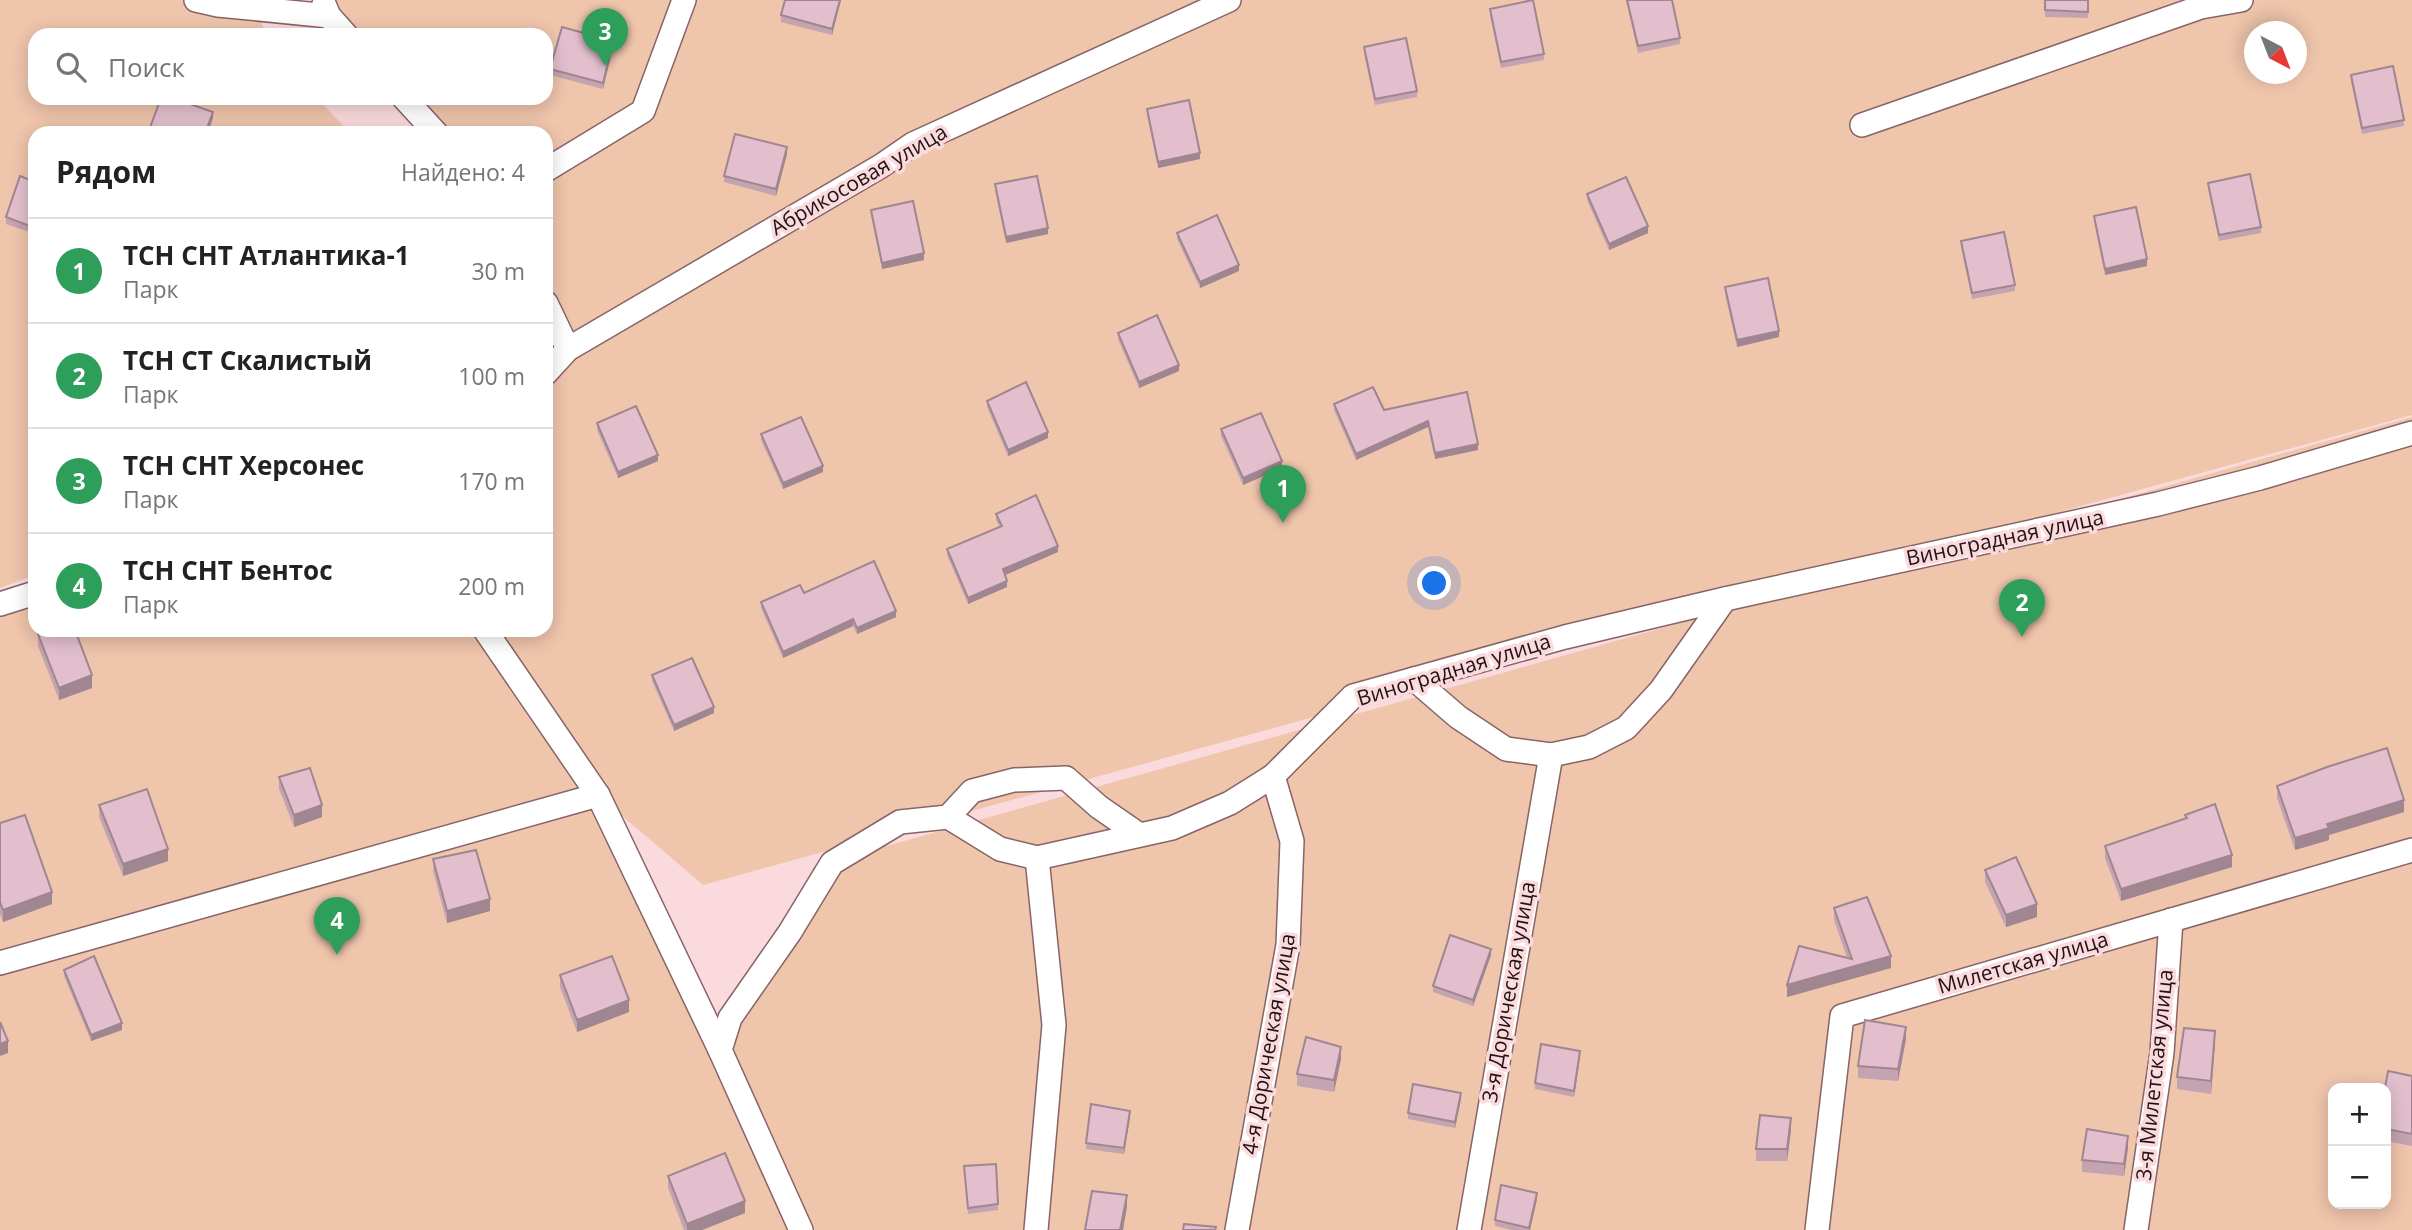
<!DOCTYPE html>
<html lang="ru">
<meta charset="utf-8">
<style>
:root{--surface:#fff;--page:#f6f6f6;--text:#222;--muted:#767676;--line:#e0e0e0;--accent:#495acf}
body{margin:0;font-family:"Open Sans",sans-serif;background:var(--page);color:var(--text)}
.controls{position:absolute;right:21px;bottom:21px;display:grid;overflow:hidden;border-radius:14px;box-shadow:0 4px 18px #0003}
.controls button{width:63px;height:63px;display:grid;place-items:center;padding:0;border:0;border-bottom:2px solid var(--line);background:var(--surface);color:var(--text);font:35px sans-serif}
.compass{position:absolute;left:2244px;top:21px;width:63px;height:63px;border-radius:50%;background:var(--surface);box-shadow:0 4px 18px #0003;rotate:138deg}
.you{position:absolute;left:1435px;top:584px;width:24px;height:24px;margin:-18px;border:5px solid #fff;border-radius:50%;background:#1a73e8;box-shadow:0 0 0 10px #1a73e833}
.badge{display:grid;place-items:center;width:46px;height:46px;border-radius:50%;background:var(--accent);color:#fff;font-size:23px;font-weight:700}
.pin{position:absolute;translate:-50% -58px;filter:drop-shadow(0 2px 4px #0008)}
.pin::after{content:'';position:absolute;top:37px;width:24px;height:21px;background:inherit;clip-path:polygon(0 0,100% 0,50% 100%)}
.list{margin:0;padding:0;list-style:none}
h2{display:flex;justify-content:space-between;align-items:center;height:91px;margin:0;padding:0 28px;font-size:30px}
h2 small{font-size:23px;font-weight:400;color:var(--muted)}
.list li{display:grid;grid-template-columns:46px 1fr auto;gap:21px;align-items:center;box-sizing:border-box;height:105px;padding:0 28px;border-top:2px solid var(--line)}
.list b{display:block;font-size:26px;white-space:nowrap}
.list p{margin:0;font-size:23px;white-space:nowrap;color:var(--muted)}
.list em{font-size:23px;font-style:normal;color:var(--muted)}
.icon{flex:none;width:38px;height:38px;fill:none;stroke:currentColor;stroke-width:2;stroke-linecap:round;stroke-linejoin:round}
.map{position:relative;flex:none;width:2412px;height:1230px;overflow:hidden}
.search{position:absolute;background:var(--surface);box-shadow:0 4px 18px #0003;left:28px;top:28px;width:525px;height:77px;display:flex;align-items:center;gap:18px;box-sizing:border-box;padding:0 24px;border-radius:21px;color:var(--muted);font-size:26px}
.panel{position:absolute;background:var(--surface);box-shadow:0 4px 18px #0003;left:28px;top:126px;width:525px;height:511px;border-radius:21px}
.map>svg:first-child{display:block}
</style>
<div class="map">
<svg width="2412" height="1230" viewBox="0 0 2412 1230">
<rect width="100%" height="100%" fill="#fbdadd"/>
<g fill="#efc5ac" fill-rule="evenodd">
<polygon points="0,0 251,0 267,35 35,35 35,98 317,98 350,133 35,133 35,575 0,588"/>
<path d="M321,0H2412V415L703,885L600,797L804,1230H0V610L35,598V630H546V370L568,349L546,303V133H436L404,98H546V35H346ZM2254,32H2296V74H2254Z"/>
<path d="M2412,417V1230H813L726,1040L851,856ZM2333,1088H2386V1204H2333Z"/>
</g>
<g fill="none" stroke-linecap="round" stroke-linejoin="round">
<g stroke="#876467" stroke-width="26">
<g id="service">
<polyline points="196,0 218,5 329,16"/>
<polyline points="324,4 329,16 346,35"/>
<polyline points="404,98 436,133"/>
<polyline points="1862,125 2201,7 2241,0"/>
<polyline points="546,170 643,111 684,0"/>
<polyline points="546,303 568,349"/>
<polyline points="546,373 568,349 881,166 913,144 1229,0"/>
<polyline points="0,604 35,593"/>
<polyline points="485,630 598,795 720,1050"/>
<polyline points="1414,679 1458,717 1506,749 1551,755 1589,747 1626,728 1661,690 1725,599"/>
<polyline points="948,817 972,791 1014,780 1066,778 1099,807 1138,834"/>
<polyline points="0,963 598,795"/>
<polyline points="801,1230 720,1050 730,1018 790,932 832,863 900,822 948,817 1000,849 1037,858 1172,828 1230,803 1273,776 1353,696 1565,637 1725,599 2158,504 2260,478 2412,433"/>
<polyline points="1036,1230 1054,1025 1037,858"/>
<polyline points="1237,1230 1288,945 1292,841 1273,776"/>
<polyline points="1469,1230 1551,755"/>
<polyline points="1817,1230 1842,1016 2412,850"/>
<polyline points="2136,1230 2162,1053 2171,920"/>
</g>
</g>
<use href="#service" stroke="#fff" stroke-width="23"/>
</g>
<g fill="#c3a4b0">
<polygon points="841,0 832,35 781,22 781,15"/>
<polygon points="1626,0 1672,0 1680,38 1680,44 1638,53"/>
<polygon points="2088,0 2088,18 2045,17 2045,10"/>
<polygon points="1490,9 1544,54 1544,60 1501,68 1490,15"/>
<polygon points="613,47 603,89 550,75 550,69"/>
<polygon points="1364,47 1417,91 1417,97 1375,105 1364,53"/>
<polygon points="2351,75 2404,120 2404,126 2362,134 2351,81"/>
<polygon points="1147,109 1200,159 1158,168 1147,115"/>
<polygon points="787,154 776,196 724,182 724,176"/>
<polygon points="35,182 35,234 6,224 6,217"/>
<polygon points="2208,183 2261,227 2261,233 2219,241 2208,189"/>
<polygon points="995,184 1048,234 1006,243 995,190"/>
<polygon points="1587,194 1648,233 1609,250 1587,200"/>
<polygon points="871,210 924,260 882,269 871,216"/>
<polygon points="2094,216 2147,266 2105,275 2094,222"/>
<polygon points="1177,233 1239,271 1200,288 1177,239"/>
<polygon points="1961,241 2015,285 2015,291 1972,299 1961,247"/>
<polygon points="1725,287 1779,337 1737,347 1725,294"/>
<polygon points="1118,333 1179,371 1139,388 1118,339"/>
<polygon points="1467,392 1478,450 1435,459 1428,427 1356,460 1334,410 1334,404 1384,410"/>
<polygon points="987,401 1048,438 1008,456 987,407"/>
<polygon points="597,423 658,461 618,478 597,430"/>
<polygon points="1221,429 1282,468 1243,485 1221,436"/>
<polygon points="761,434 823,472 783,489 761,440"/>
<polygon points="996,514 1058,552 1005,575 1007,587 968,604 947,555 947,549 1000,527 996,520"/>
<polygon points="804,593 896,617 857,634 853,626 783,658 761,608 761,602"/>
<polygon points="38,634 92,688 59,700 38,646"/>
<polygon points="652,675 714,713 674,731 652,681"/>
<polygon points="279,777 322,817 294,827 279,789"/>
<polygon points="2277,786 2404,812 2329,835 2329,840 2295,850 2277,798"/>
<polygon points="99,805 168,861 123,876 99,817"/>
<polygon points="2185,815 2232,867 2121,901 2105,858 2105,846 2185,819"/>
<polygon points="0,823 52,904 3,922 0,914"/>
<polygon points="433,859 490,911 447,923 433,871"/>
<polygon points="1985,870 2037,917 2006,927 1985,882"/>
<polygon points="1834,908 1891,968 1787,997 1847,958 1834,920"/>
<polygon points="1491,955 1473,1006 1433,992 1433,986"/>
<polygon points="64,970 122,1030 91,1041 64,976"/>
<polygon points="560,975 629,1012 577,1032 560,987"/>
<polygon points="1906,1039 1898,1081 1858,1078 1858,1066"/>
<polygon points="2215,1043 2211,1094 2177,1089 2177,1077"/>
<polygon points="1580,1057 1574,1097 1535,1089 1535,1083"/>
<polygon points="1341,1059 1334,1092 1297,1086 1297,1074"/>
<polygon points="2412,1076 2412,1146 2386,1141 2386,1088"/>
<polygon points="1461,1099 1455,1128 1408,1119 1408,1113"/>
<polygon points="1130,1117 1124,1154 1086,1149 1086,1143"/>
<polygon points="1791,1130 1787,1161 1756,1161 1756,1149"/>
<polygon points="2128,1148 2124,1176 2082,1172 2082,1160"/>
<polygon points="996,1164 998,1210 968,1214 964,1166"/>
<polygon points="668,1176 745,1213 702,1230 684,1230 668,1188"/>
<polygon points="1537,1199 1530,1230 1512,1230 1495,1226 1495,1220"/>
</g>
<g fill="#9f8690">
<polygon points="840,0 841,0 832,35 832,29"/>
<polygon points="613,41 613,47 603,89 603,83"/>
<polygon points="213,112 213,118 208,133 205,133"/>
<polygon points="787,147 787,154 776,196 776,189"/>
<polygon points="1200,153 1200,159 1158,168 1158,162"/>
<polygon points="1648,226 1648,233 1609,250 1609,244"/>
<polygon points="1048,228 1048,234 1006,243 1006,237"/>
<polygon points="924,253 924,260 882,269 882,263"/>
<polygon points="2147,259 2147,266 2105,275 2105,269"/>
<polygon points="1239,265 1239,271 1200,288 1200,282"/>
<polygon points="1779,331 1779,337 1737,347 1737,340"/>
<polygon points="1179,365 1179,371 1139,388 1139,382"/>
<polygon points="1428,421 1428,427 1356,460 1356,454"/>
<polygon points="1048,432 1048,438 1008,456 1008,450"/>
<polygon points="1478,444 1478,450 1435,459 1435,453"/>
<polygon points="658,455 658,461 618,478 618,472"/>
<polygon points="1282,461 1282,468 1243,485 1243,478"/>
<polygon points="823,466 823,472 783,489 783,483"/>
<polygon points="1058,546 1058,552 1003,576 1003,569"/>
<polygon points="1007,581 1007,587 968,604 968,598"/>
<polygon points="896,611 896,617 857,634 857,628"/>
<polygon points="853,619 853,626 783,658 783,652"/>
<polygon points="92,675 92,688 59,700 59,688"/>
<polygon points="714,707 714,713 674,731 674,725"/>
<polygon points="2404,800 2404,812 2329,835 2329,840 2295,850 2295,838 2327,824"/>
<polygon points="322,805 322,817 294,827 294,815"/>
<polygon points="168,849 168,861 123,876 123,864"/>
<polygon points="2232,855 2232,867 2121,901 2121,889"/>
<polygon points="52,892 52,904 3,922 3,910"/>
<polygon points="490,899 490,911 447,923 447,911"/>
<polygon points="2037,904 2037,917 2006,927 2006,915"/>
<polygon points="1491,949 1491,955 1473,1006 1473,1000"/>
<polygon points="1891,956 1891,968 1787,997 1787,985"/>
<polygon points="629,1000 629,1012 577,1032 577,1020"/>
<polygon points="122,1023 122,1030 91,1041 91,1035"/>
<polygon points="1906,1027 1906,1039 1898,1081 1898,1069"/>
<polygon points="2215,1031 2215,1043 2211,1094 2211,1081"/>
<polygon points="8,1041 8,1053 0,1056 0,1044"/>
<polygon points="1341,1047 1341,1059 1334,1092 1334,1080"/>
<polygon points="1580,1051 1580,1057 1574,1097 1574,1091"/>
<polygon points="1461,1093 1461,1099 1455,1128 1455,1122"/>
<polygon points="1130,1111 1130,1117 1124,1154 1124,1148"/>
<polygon points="1791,1118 1791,1130 1787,1161 1787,1149"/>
<polygon points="2128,1136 2128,1148 2124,1176 2124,1164"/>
<polygon points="1537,1193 1537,1199 1530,1230 1529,1230"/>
<polygon points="1127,1195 1127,1207 1123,1230 1120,1230"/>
<polygon points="745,1201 745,1213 702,1230 687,1230 687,1224"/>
</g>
<g fill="#e3bfcd" stroke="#9f8690" stroke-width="2">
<polygon points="785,0 840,0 832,29 781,15"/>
<polygon points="1533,0 1544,54 1501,62 1490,9"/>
<polygon points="1627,0 1672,0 1680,38 1638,46"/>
<polygon points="2045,0 2088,0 2088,12 2045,10"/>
<polygon points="562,27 613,41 603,83 550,69"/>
<polygon points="1406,38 1417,91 1375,99 1364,47"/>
<polygon points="2393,66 2404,120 2362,128 2351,75"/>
<polygon points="161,98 173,98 213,112 205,133 148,133"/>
<polygon points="1189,100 1200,153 1158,162 1147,109"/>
<polygon points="735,134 787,147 776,189 724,176"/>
<polygon points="2250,174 2261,227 2219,235 2208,183"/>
<polygon points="20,176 35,182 35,228 6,217"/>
<polygon points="1037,176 1048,228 1006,237 995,184"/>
<polygon points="1626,177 1648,226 1609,244 1587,194"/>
<polygon points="913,201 924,253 882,263 871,210"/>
<polygon points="2136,207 2147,259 2105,269 2094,216"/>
<polygon points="1217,215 1239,265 1200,282 1177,233"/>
<polygon points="2004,232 2015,285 1972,293 1961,241"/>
<polygon points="1768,278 1779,331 1737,340 1725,287"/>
<polygon points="1157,315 1179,365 1139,382 1118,333"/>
<polygon points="1026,382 1048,432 1008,450 987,401"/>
<polygon points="1373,387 1384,410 1467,392 1478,444 1435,453 1428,421 1356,454 1334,404"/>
<polygon points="636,406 658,455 618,472 597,423"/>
<polygon points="1261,413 1282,461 1243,478 1221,429"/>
<polygon points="801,417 823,466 783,483 761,434"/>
<polygon points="1036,495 1058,546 1003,569 1007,581 968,598 947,549 1002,526 996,514"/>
<polygon points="874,561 896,611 857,628 853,619 783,652 761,602 800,585 804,593"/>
<polygon points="49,630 75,630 92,675 59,688 38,634"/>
<polygon points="692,658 714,707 674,725 652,675"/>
<polygon points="2387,748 2404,800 2327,824 2329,828 2295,838 2277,786 2327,767"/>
<polygon points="310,768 322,805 294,815 279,777"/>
<polygon points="147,789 168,849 123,864 99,805"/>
<polygon points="2215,804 2232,855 2121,889 2105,846 2187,818 2185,815"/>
<polygon points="25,815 52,892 3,910 0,902 0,823"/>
<polygon points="476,850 490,899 447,911 433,859"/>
<polygon points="2016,857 2037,904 2006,915 1985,870"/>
<polygon points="1867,897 1891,956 1787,985 1799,946 1852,959 1834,908"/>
<polygon points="1450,935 1491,949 1473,1000 1433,986"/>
<polygon points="94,956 122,1023 91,1035 64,970"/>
<polygon points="612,956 629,1000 577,1020 560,975"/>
<polygon points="1865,1020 1906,1027 1898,1069 1858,1066"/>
<polygon points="0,1022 8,1041 0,1044"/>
<polygon points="2184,1028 2215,1031 2211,1081 2177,1077"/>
<polygon points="1306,1037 1341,1047 1334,1080 1297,1074"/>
<polygon points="1541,1044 1580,1051 1574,1091 1535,1083"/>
<polygon points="2388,1071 2412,1076 2412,1134 2386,1129 2386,1088 2385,1088"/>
<polygon points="1413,1084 1461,1093 1455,1122 1408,1113"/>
<polygon points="1091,1104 1130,1111 1124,1148 1086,1143"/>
<polygon points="1760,1115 1791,1118 1787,1149 1756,1149"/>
<polygon points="2087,1129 2128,1136 2124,1164 2082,1160"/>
<polygon points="725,1153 745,1201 687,1224 668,1176"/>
<polygon points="996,1164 998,1204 968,1208 964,1166"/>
<polygon points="1501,1185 1537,1193 1529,1228 1495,1220"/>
<polygon points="1092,1191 1127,1195 1120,1230 1085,1230"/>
<polygon points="1184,1224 1216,1227 1215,1230 1183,1230"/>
</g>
<g text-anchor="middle" stroke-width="7" stroke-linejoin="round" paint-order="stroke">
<g font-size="21" fill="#211315" stroke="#fbdadd">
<text transform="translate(859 180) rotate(-30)" y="7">Абрикосовая улица</text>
<text transform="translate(2005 538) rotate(-12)" y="7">Виноградная улица</text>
<text transform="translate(1454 670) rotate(-17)" y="7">Виноградная улица</text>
<text transform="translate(2023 963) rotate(-16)" y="7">Милетская улица</text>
<text transform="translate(1509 992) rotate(-80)" y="7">3-я Дорическая улица</text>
<text transform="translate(1269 1044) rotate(-80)" y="7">4-я Дорическая улица</text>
<text transform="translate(2155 1075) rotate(-84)" y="7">3-я Милетская улица</text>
</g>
</g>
</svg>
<div class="controls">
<button>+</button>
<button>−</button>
</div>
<svg class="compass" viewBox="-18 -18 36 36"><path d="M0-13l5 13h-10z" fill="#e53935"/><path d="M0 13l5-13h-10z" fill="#767676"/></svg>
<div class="you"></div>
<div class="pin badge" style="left:1283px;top:523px;background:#2e9e5b">1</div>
<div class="pin badge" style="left:2022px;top:637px;background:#2e9e5b">2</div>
<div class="pin badge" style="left:605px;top:66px;background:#2e9e5b">3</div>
<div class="pin badge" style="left:337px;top:955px;background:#2e9e5b">4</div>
<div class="search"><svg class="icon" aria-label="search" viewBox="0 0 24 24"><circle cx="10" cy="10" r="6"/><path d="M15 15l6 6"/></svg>Поиск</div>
<section class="panel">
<h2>Рядом<small>Найдено: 4</small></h2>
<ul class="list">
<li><span class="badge" style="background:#2e9e5b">1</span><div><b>ТСН СНТ Атлантика-1</b><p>Парк</p></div><em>30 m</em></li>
<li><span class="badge" style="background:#2e9e5b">2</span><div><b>ТСН СТ Скалистый</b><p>Парк</p></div><em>100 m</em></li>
<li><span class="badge" style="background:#2e9e5b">3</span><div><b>ТСН СНТ Херсонес</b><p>Парк</p></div><em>170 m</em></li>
<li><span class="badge" style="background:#2e9e5b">4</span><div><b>ТСН СНТ Бентос</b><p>Парк</p></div><em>200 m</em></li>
</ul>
</section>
</div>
